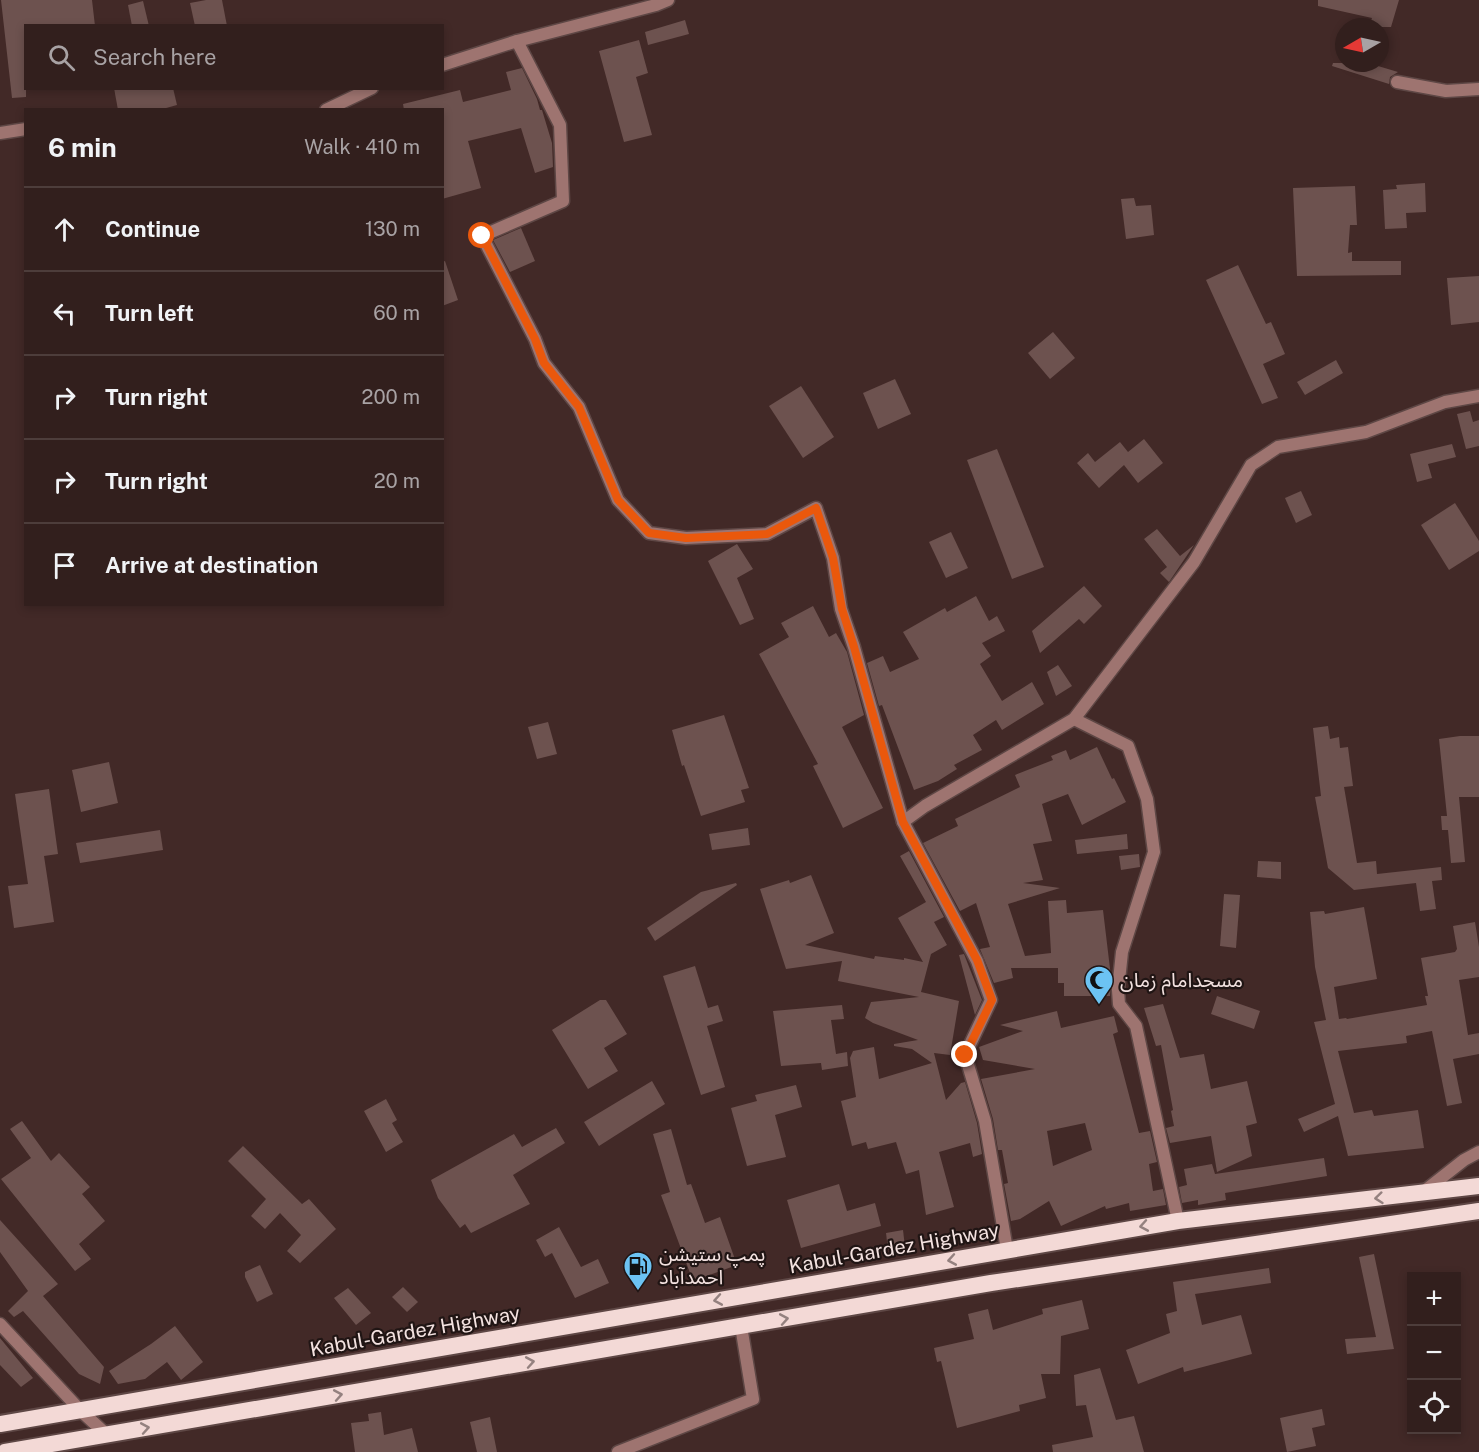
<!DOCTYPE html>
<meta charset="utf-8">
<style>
:root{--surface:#321f1d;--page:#3d2c2a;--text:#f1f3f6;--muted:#a8a2a4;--line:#4d3d3b}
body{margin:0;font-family:"Public Sans","Noto Sans Arabic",sans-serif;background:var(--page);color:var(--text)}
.controls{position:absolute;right:18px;bottom:18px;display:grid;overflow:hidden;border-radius:0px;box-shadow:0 3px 9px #0003}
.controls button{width:54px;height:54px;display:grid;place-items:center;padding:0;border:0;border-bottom:2px solid var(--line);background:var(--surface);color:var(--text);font:30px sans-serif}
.compass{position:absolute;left:1335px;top:18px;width:54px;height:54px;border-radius:50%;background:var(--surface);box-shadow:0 3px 9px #0003;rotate:261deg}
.stop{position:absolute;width:18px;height:18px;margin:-14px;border:4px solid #ea580c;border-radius:50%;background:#fff}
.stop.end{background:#ea580c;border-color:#fff;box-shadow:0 2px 6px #0008}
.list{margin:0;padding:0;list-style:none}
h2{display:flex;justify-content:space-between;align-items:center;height:78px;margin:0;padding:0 24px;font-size:26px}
h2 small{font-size:20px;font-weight:400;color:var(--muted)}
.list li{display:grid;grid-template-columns:39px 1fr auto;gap:18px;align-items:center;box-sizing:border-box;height:84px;padding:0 24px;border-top:2px solid var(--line)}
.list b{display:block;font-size:22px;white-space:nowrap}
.list em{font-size:20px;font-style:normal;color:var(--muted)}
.icon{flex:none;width:33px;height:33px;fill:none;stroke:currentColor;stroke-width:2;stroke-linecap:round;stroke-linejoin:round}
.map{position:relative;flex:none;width:1479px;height:1452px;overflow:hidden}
.search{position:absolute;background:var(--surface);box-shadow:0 3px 9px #0003;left:24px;top:24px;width:420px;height:66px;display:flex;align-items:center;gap:15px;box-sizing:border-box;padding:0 21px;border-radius:0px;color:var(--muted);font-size:22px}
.panel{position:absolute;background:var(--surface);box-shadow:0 3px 9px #0003;left:24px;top:108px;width:420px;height:498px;border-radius:0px}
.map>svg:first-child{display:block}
</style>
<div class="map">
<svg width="1479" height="1452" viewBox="0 0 1479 1452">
<rect width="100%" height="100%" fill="#422927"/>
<g fill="#6d524f" fill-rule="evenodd">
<polygon points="1,0 92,0 95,26 26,26 26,97 12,98"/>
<polygon points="206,0 222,0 227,26 195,26 190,3"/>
<polygon points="1318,0 1399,0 1391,27 1369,27 1372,18 1318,6"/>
<polygon points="143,1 149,26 132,26 128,5"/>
<polygon points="685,20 689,34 648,45 645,32"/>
<polygon points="639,40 648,73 636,77 652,135 624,142 599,51"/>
<polygon points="1333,63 1379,63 1378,66 1398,72 1390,77 1389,84 1332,66"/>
<polygon points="522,68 537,99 540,110 542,110 552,143 553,167 535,173 521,128 468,141 481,188 442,199 442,110 404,110 403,104 460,90 463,102 511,90 506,72"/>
<polygon points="114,88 173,88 177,105 159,110 118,110"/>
<polygon points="1425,183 1426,212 1406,213 1407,228 1385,229 1383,190 1397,189 1396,185"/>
<polygon points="1355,186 1357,225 1350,225 1348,253 1352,252 1352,261 1401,261 1401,275 1297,276 1293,188"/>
<polygon points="1134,198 1136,206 1151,205 1154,235 1126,239 1121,199"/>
<polygon points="521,228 535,261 510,272 493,240"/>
<polygon points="445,261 458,300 442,306 442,262"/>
<polygon points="1238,265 1266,324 1271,322 1285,354 1263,364 1278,398 1262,404 1206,280"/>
<polygon points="1479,276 1479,322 1451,325 1447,278"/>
<polygon points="1053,332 1075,358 1050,379 1028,353"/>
<polygon points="1336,360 1343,373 1305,395 1297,382"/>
<polygon points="895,379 911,414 878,429 863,393"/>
<polygon points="801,386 834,437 803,458 769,406"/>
<polygon points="1470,411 1473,422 1479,420 1479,446 1466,449 1457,414"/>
<polygon points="1144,439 1163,463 1138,483 1124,465 1099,488 1077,463 1088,453 1095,462 1120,442 1128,452"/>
<polygon points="1452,444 1456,457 1428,464 1432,478 1417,482 1410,454"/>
<polygon points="997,449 1044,567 1012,579 967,460"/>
<polygon points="1301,491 1312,515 1296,523 1285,498"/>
<polygon points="1455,503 1479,541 1479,551 1449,570 1421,525"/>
<polygon points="1157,529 1180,556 1194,545 1169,582 1160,573 1167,567 1144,539"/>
<polygon points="951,532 968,568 946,578 929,542"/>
<polygon points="737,544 753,569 737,578 754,619 740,625 708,561"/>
<polygon points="1084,586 1102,606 1084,624 1079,619 1040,653 1032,631"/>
<polygon points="976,596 989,621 997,616 1005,631 982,643 991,656 980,664 1002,701 1032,682 1044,704 1002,730 996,720 973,735 982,750 954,765 957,769 938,781 914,790 882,705 879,706 867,663 883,656 890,672 919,659 903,632 945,608 947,612"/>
<polygon points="813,606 829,637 836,633 847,652 864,715 842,727 883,808 843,828 813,766 818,764 759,654 789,637 781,623"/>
<polygon points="1058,665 1072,686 1056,696 1047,672"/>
<polygon points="724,715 749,788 741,790 745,802 701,816 684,765 682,766 672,730"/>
<polygon points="548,722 557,754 537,759 528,727"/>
<polygon points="1328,726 1330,739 1339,737 1340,748 1348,747 1353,786 1344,787 1357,863 1376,861 1377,874 1441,867 1442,880 1432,881 1436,909 1420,911 1416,883 1354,890 1328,868 1315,797 1321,796 1313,728"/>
<polygon points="1460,736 1479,736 1479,797 1459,797 1465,862 1451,863 1448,830 1442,830 1441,816 1447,816 1439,739"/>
<polygon points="1097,747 1112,779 1114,778 1126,802 1082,825 1068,794 1042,804 1052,841 1033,844 1043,880 1023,883 1060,888 1008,904 1025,956 1051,953 1048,901 1066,900 1067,913 1103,910 1111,977 1110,996 1064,996 1064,983 1058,983 1058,968 1011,968 1013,978 994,983 980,949 990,947 976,903 960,911 923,843 958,826 955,819 1020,787 1015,775 1053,760 1051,756 1066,750 1070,760"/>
<polygon points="109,762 118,803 81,812 72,770"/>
<polygon points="49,789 58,854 44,856 54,922 14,928 8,886 28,884 15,794"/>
<polygon points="748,828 750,845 712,850 709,834"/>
<polygon points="160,830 163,850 80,863 76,843"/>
<polygon points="1127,834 1128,849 1077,854 1075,840"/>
<polygon points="909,851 944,917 934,922 947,945 931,954 921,992 959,1001 950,1055 934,1053 946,1100 961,1083 965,1082 977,1123 982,1154 973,1157 970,1143 939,1152 954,1207 926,1215 919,1170 906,1174 896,1142 868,1149 866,1142 852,1146 841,1101 856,1097 850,1058 853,1051 874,1047 879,1079 932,1063 912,1049 894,1046 894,1044 918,1040 873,1023 865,1018 871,1002 919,997 838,981 842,961 786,969 760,889 789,880 790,883 811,875 834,933 805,945 874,959 875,956 904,960 904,958 923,962 898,918 926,902 900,856"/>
<polygon points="1139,854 1140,867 1121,870 1119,856"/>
<polygon points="1258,861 1281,862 1281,879 1257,877"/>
<polygon points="736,883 737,885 655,941 647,928 701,892"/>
<polygon points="1224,894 1240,895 1236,948 1220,946"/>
<polygon points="1364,907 1377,979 1334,987 1339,1019 1346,1018 1347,1019 1427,1005 1425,996 1428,996 1421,958 1455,952 1457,949 1453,926 1475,922 1479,947 1479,977 1459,980 1468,1035 1479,1033 1479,1054 1453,1059 1462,1103 1447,1106 1432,1031 1406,1036 1407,1043 1338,1051 1354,1113 1372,1110 1374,1116 1418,1110 1424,1148 1348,1156 1338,1116 1304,1132 1298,1119 1335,1104 1314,1022 1326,1020 1315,967 1310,912 1324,911 1325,914"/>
<polygon points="964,954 982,1000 975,1015 959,955"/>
<polygon points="695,966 708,1008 718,1005 723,1021 707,1026 725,1087 701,1095 663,976"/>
<polygon points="1217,996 1260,1011 1254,1029 1211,1014"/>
<polygon points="600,1000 606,1000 627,1034 604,1048 618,1071 588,1089 552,1030"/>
<polygon points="1163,1004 1180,1058 1204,1054 1211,1089 1247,1081 1257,1123 1246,1126 1252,1156 1217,1172 1211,1136 1170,1143 1166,1128 1174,1126 1171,1111 1173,1110 1161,1045 1156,1046 1144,1008"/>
<polygon points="842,1005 844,1019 831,1020 836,1054 847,1052 848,1066 822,1070 821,1063 781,1066 773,1011"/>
<path d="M1057,1011L1061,1028L1114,1016L1118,1032L1113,1034L1139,1133L1150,1131L1157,1162L1149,1164L1153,1191L1163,1189L1166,1205L1130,1211L1129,1203L1106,1209L1105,1206L1061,1226L1049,1201L1020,1219L1011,1221L1004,1184L1008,1183L1002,1150H998L993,1119L981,1079L1035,1069L983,1060L979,1047L1023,1031L1000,1025ZM1085,1123L1092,1150L1053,1166L1047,1131Z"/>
<polygon points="652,1081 665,1104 599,1146 584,1122"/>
<polygon points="796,1085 802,1107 775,1115 786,1157 747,1166 731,1108 757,1101 755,1095"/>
<polygon points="386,1099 397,1120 392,1123 403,1142 386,1152 364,1111"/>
<polygon points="22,1121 51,1161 59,1153 90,1187 82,1194 105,1221 79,1244 91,1259 75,1271 1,1179 31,1158 10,1129"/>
<polygon points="556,1128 565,1143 513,1175 530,1204 471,1233 465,1224 460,1228 438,1198 431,1180 514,1134 522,1147"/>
<polygon points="671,1129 687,1185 691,1184 705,1223 720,1217 737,1265 693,1281 661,1195 670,1192 653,1134"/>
<polygon points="243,1146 302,1204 309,1199 336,1229 300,1263 287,1251 301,1235 280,1213 265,1229 251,1216 266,1199 228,1161"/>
<polygon points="1324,1158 1327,1176 1225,1193 1226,1200 1198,1205 1198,1200 1182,1203 1179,1187 1187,1185 1184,1169 1212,1164 1215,1174"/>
<polygon points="839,1184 847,1211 875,1203 881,1226 801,1248 787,1200"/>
<polygon points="0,1220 58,1284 43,1296 104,1367 100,1384 79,1374 23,1311 14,1317 8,1311 28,1291 0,1252"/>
<polygon points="559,1227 581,1267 598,1259 609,1283 575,1298 552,1253 545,1257 536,1240"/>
<polygon points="903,1230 905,1247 888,1250 886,1233"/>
<polygon points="1374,1254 1394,1349 1347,1354 1345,1339 1376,1337 1359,1257"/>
<polygon points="260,1265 273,1294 257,1302 245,1277 245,1272"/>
<polygon points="1269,1268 1271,1283 1195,1294 1202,1325 1241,1315 1252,1354 1184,1372 1183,1367 1138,1384 1126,1350 1170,1333 1166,1314 1177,1311 1173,1282"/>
<polygon points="403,1287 418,1302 407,1312 392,1297"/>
<polygon points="348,1288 371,1313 356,1325 334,1298"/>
<polygon points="1082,1300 1089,1329 1061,1336 1060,1374 1041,1374 1046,1398 1019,1405 1020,1411 957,1428 941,1361 937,1362 934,1348 974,1339 968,1314 988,1309 993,1330 1043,1314 1042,1309"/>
<polygon points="175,1326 203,1362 181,1380 167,1362 145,1379 118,1384 109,1371 151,1344"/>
<polygon points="0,1338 33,1378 21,1387 0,1365"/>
<polygon points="1100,1368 1116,1420 1134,1416 1144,1452 1053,1452 1052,1445 1093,1437 1086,1405 1076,1406 1074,1375"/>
<polygon points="1322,1409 1325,1425 1312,1428 1316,1446 1287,1452 1280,1418"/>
<polygon points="381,1412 384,1435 412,1428 418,1452 355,1452 351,1423 369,1421 368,1414"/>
<polygon points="490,1417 497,1452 477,1452 470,1422"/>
</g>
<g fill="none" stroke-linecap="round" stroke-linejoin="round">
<g stroke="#5e4745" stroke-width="15">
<g id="minor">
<polyline points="517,41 560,125 563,201 482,236 535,339 544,363 579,407 618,500 649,533 686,538 767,534 816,508 833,558 841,609 854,647 903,822 977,961 991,1000 965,1055 985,1121 1007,1250"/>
<polyline points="442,65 517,41 656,5 668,0"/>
<polyline points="1397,82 1446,91 1479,89"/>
<polyline points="326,110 372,88"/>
<polyline points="0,133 26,129"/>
<polyline points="1074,719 1128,746 1147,799 1154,852 1122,952 1118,990 1119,1004 1136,1026 1178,1221"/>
<polyline points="903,822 925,806 1074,719 1194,562 1251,465 1278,447 1366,432 1445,402 1479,396"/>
<polyline points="1422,1193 1464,1160 1479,1152"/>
<polyline points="618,1452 753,1399 741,1326"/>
</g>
</g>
<g stroke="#5e4745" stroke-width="15">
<polyline id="tertiary" points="0,1324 80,1410 107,1435"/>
</g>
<g stroke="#5e4745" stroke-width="20">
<g id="trunk">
<polyline points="0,1424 1178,1221 1479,1186"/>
<polyline points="5,1452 991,1283 1479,1211"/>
</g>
</g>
<use href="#minor" stroke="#9e7470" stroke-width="12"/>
<use href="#tertiary" stroke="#9e7470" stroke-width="12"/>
<use href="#trunk" stroke="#f3d9d6" stroke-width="16"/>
</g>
<defs><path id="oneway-chevron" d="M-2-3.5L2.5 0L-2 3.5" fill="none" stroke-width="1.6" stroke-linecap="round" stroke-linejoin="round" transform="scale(1.5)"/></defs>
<g stroke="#94817f">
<use href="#oneway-chevron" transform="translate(1379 1198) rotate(174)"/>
<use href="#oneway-chevron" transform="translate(1144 1226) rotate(170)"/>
<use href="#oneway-chevron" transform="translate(952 1260) rotate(170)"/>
<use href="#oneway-chevron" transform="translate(718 1300) rotate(170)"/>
<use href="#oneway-chevron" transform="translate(784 1319) rotate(-10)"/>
<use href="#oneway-chevron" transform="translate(530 1362) rotate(-10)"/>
<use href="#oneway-chevron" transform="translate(338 1395) rotate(-10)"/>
<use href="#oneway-chevron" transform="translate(145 1428) rotate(-10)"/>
</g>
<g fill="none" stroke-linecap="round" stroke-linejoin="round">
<polyline stroke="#ea580c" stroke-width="8" points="482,236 535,339 544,363 579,407 618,500 649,533 686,538 767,534 816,508 833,558 842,609 854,647 903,822 977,960 992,1000 965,1055"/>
</g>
<defs>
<g id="mosque-pin" transform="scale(1.5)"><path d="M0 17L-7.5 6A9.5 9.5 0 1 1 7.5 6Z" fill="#6cc3f3" stroke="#201514"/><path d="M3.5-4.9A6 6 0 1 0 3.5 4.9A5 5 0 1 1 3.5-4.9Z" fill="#111"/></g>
<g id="fuel-pin" transform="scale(1.5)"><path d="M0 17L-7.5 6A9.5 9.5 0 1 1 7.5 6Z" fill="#6cc3f3" stroke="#201514"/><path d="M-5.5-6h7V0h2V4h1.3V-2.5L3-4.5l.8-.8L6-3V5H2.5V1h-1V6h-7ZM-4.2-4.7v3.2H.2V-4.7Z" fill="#111"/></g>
</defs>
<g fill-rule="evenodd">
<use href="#mosque-pin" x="1099" y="980"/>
<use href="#fuel-pin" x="638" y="1266"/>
</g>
<g text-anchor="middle" stroke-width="4.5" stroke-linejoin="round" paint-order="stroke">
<g font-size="20" fill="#f3e2e0" stroke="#201514" text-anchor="start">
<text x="1120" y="987">مسجدامام زمان</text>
<text x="659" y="1261">پمپ ستیشن<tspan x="659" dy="23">احمدآباد</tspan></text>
</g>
<g font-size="20" fill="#f3e2e0" stroke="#201514">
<text transform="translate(894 1248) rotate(-10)" y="7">Kabul-Gardez Highway</text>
<text transform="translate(415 1331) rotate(-10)" y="7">Kabul-Gardez Highway</text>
</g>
</g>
</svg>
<div class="controls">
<button>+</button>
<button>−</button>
<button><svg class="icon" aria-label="locate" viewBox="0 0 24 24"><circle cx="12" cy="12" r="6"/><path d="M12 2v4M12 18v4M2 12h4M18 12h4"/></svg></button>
</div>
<svg class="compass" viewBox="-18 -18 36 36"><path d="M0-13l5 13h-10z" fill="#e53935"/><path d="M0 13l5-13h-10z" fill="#a8a2a4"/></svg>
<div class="stop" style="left:482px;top:236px"></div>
<div class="stop end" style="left:965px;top:1055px"></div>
<div class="search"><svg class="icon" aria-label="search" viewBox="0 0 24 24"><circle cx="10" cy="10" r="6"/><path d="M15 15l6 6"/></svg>Search here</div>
<section class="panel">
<h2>6 min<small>Walk · 410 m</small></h2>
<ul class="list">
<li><svg class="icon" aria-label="ahead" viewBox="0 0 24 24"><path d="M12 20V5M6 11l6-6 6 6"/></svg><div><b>Continue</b></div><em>130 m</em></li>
<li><svg class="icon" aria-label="left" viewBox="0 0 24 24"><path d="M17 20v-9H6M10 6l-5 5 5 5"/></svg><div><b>Turn left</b></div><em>60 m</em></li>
<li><svg class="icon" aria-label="right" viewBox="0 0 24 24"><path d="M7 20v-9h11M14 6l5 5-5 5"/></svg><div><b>Turn right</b></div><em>200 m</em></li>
<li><svg class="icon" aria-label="right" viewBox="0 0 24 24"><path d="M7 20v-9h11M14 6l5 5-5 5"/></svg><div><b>Turn right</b></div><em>20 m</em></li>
<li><svg class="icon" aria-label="arrive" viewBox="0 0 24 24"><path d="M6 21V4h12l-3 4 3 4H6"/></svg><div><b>Arrive at destination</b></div></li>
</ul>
</section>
</div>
